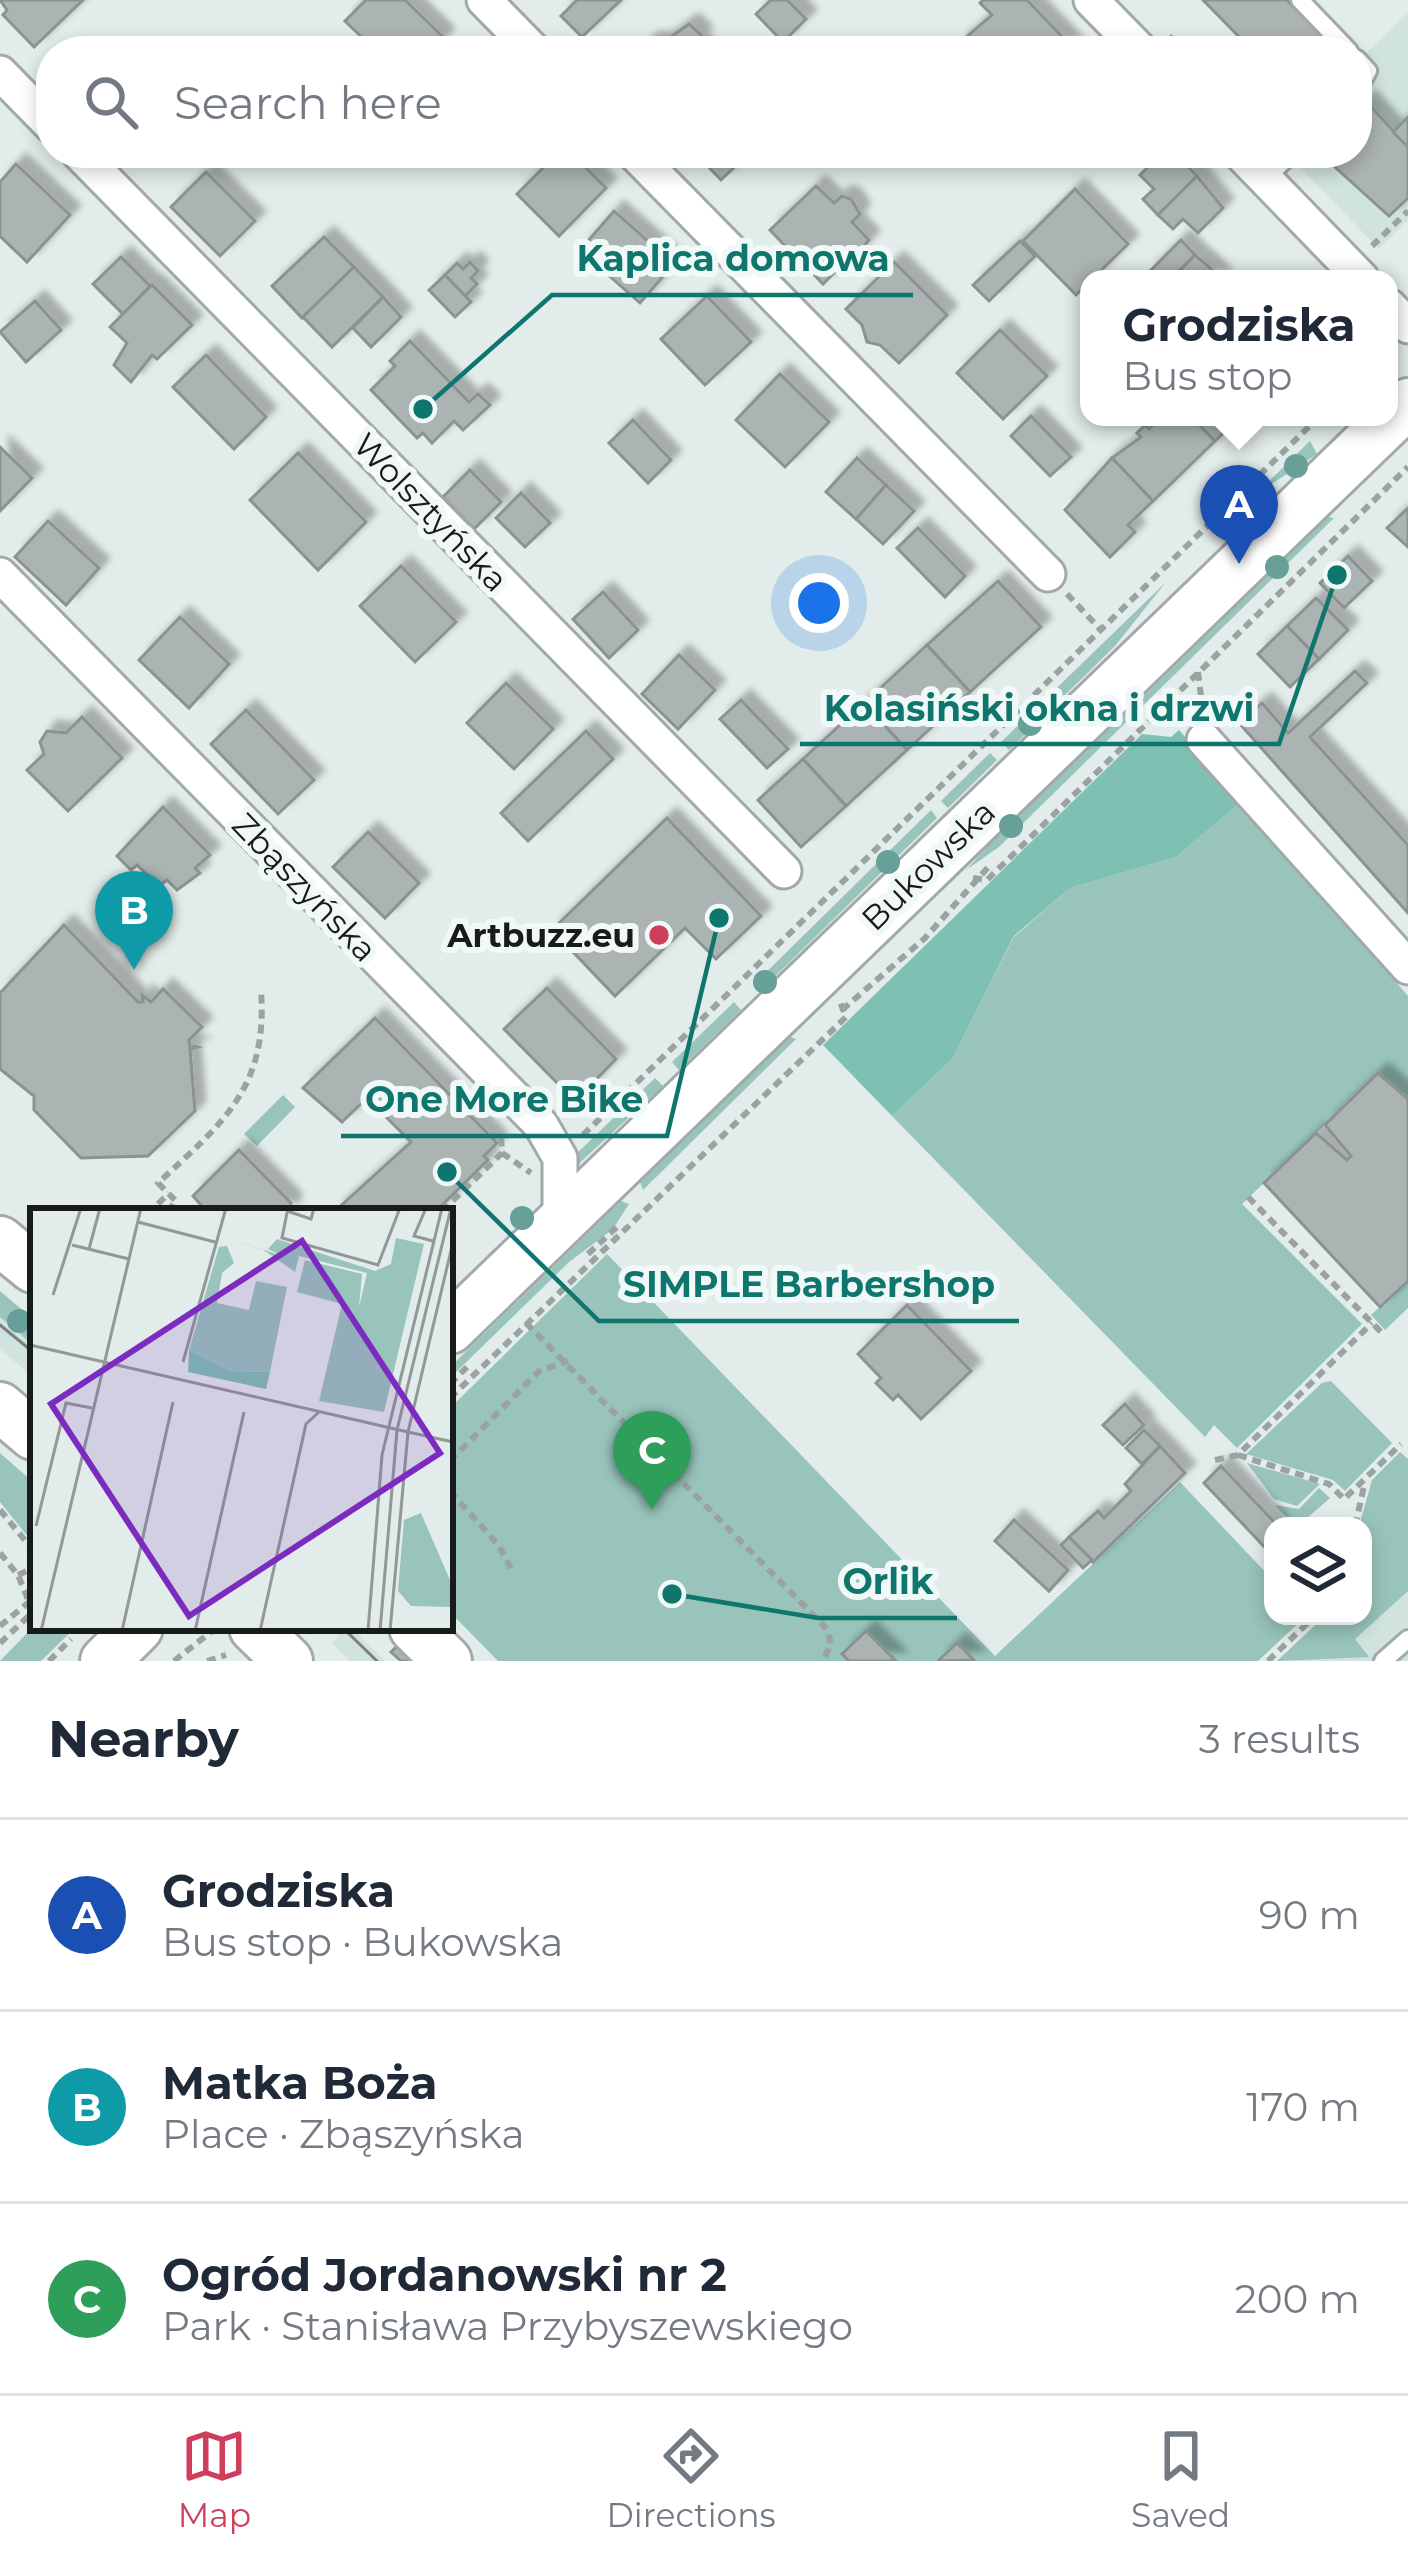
<!DOCTYPE html>
<meta charset="utf-8">
<style>
:root{--surface:#fff;--page:#f2f2f3;--text:#1f2937;--muted:#747a83;--line:#e0e1e3;--accent:#cf3e5b}
body{margin:0;font-family:Montserrat,sans-serif;background:var(--page);color:var(--text)}
.controls{position:absolute;right:36px;bottom:36px;display:grid;overflow:hidden;border-radius:24px;box-shadow:0 6px 18px #0003}
.controls button{width:108px;height:108px;display:grid;place-items:center;padding:0;border:0;border-bottom:3px solid var(--line);background:var(--surface);color:var(--text);font:60px sans-serif}
.you{position:absolute;left:819px;top:603px;width:42px;height:42px;margin:-30px;border:9px solid #fff;border-radius:50%;background:#1a73e8;box-shadow:0 0 0 18px #1a73e833}
.badge{display:grid;place-items:center;width:78px;height:78px;border-radius:50%;background:var(--accent);color:#fff;font-size:39px;font-weight:700}
.pin{position:absolute;translate:-50% -99px;filter:drop-shadow(0 3px 6px #0008)}
.pin::after{content:'';position:absolute;top:63px;width:42px;height:36px;background:inherit;clip-path:polygon(0 0,100% 0,50% 100%)}
.popup{position:absolute;left:1080px;top:270px;width:318px;height:156px;box-sizing:border-box;display:grid;place-content:center;border-radius:24px;background:var(--surface);filter:drop-shadow(0 3px 9px #0005);font-size:39px;white-space:nowrap;color:var(--muted)}
.popup b{font-size:45px;color:var(--text)}
.popup::after{content:'';position:absolute;left:50%;top:100%;margin-left:-24px;border:24px solid transparent;border-top-color:var(--surface)}
.list{margin:0;padding:0;list-style:none}
h2{display:flex;justify-content:space-between;align-items:center;height:156px;margin:0;padding:0 48px;font-size:51px}
h2 small{font-size:39px;font-weight:400;color:var(--muted)}
.list li{display:grid;grid-template-columns:78px 1fr auto;gap:36px;align-items:center;box-sizing:border-box;height:192px;padding:0 48px;border-top:3px solid var(--line)}
.list b{display:block;font-size:45px;white-space:nowrap}
.list p{margin:0;font-size:39px;white-space:nowrap;color:var(--muted)}
.list em{font-size:39px;font-style:normal;color:var(--muted)}
.icon{flex:none;width:66px;height:66px;fill:none;stroke:currentColor;stroke-width:2;stroke-linecap:round;stroke-linejoin:round}
.map{position:relative;flex:none;width:1408px;height:1661px;overflow:hidden}
.search{position:absolute;background:var(--surface);box-shadow:0 6px 18px #0003;left:36px;right:36px;top:36px;height:132px;display:flex;align-items:center;gap:30px;box-sizing:border-box;padding:0 42px;border-radius:48px;color:var(--muted);font-size:45px}
.sheet{height:732px;background:var(--surface)}
nav{display:flex;justify-content:space-around;align-items:center;box-sizing:border-box;height:168px;border-top:3px solid var(--line);background:var(--surface);font-size:33px;color:var(--muted)}
nav a{display:grid;justify-items:center;gap:6px}
nav .on{color:var(--accent)}
.map>svg:first-child{display:block}
</style>
<div class="map">
<svg width="1408" height="1661" viewBox="0 0 1408 1661">
<defs>
<filter id="shadow"><feDropShadow dx="10" dy="-10" stdDeviation="3" flood-color="#0004"/></filter>
</defs>
<rect width="100%" height="100%" fill="#e2ecea"/>
<g fill="#d0e3de">
<polygon points="1408,13 1408,220 1379,249 1286,153 1357,153 1357,62"/>
<polygon points="0,1317 33,1345 33,1377 0,1349"/>
<polygon points="1408,1537 1408,1661 1277,1661 1325,1616 1363,1616"/>
<polygon points="331,1628 352,1628 385,1661 350,1661 332,1643 339,1636"/>
</g>
<g fill="#98c4bb">
<polygon points="1310,441 1317,454 1255,495"/>
<polygon points="1328,517 1334,518 999,847 966,870 1043,786 1118,721"/>
<polygon points="1166,582 1115,646 1009,750 1001,742"/>
<polygon points="990,753 997,760 948,808 941,801"/>
<polygon points="1241,802 1408,996 1408,1102 1378,1074 1242,1204 1362,1324 1237,1448 1214,1425 1205,1437 892,1116 953,1058 1014,937 1070,888 1176,857"/>
<polygon points="931,810 937,818 759,992 753,985"/>
<polygon points="734,1002 741,1010 679,1070 672,1062"/>
<polygon points="788,1036 796,1039 643,1190 640,1182"/>
<polygon points="655,1078 663,1086 573,1169 572,1158"/>
<polygon points="283,1095 295,1107 257,1146 244,1134"/>
<polygon points="621,1201 629,1204 613,1229 569,1262 450,1378 450,1367"/>
<polygon points="607,1254 995,1656 1180,1482 1273,1580 1273,1616 1306,1616 1258,1661 498,1661 450,1612 450,1408"/>
<polygon points="1408,1281 1408,1308 1385,1330 1371,1315"/>
<polygon points="0,1291 33,1319 33,1345 0,1317"/>
<polygon points="1331,1381 1392,1443 1345,1491 1333,1480 1246,1454 1322,1383"/>
<polygon points="1400,1452 1408,1459 1408,1591 1355,1639 1369,1657 1277,1661 1325,1616 1363,1616 1359,1526 1372,1480"/>
<polygon points="0,1453 33,1482 33,1543 0,1502"/>
<polygon points="1247,1463 1320,1484 1297,1506 1274,1499"/>
<polygon points="1319,1488 1330,1498 1307,1518 1290,1521 1275,1505 1299,1509"/>
<polygon points="33,1627 75,1628 41,1661 0,1661"/>
</g>
<polygon fill="#7ec0b2" points="1179,730 1241,802 1176,857 1070,888 1014,936 953,1058 892,1116 823,1045 1142,734 1171,737"/>
<g fill="#abb4b2" stroke="#8a9391" stroke-width="3" filter="url(#shadow)">
<polygon points="0,0 83,0 34,47 3,15 7,10"/>
<polygon points="366,0 405,0 444,38 431,51 376,51 345,21"/>
<polygon points="577,0 621,0 582,37 561,16"/>
<polygon points="771,0 787,0 806,19 783,42 756,14"/>
<polygon points="983,0 1027,0 1072,47 965,51 958,44 992,15 980,3"/>
<polygon points="1203,0 1287,0 1336,51 1253,51"/>
<polygon points="689,24 702,36 697,42 706,51 640,51 649,42 662,43"/>
<polygon points="1366,101 1408,147 1408,198 1389,216 1335,167 1340,153 1357,153 1357,110"/>
<polygon points="1408,117 1408,147 1393,132"/>
<polygon points="558,153 571,153 606,188 559,236 517,194"/>
<polygon points="695,153 749,153 721,180"/>
<polygon points="1069,153 1110,153 1099,163 1091,155 1081,166"/>
<polygon points="1162,153 1178,164 1182,160 1197,176 1158,215 1143,199 1154,189 1140,175"/>
<polygon points="16,164 70,215 27,262 0,236 0,182"/>
<polygon points="206,172 255,221 220,256 171,207"/>
<polygon points="1197,176 1223,208 1198,233 1183,219 1173,229 1158,215"/>
<polygon points="816,186 834,203 842,196 851,199 860,214 852,222 869,240 842,271 839,268 823,284 804,264 798,270 788,265 783,255 789,250 770,230"/>
<polygon points="1075,189 1128,244 1076,295 1023,241"/>
<polygon points="614,211 674,264 640,303 580,250"/>
<polygon points="324,237 354,267 302,318 272,286"/>
<polygon points="1181,240 1195,255 1171,279 1154,279 1148,273"/>
<polygon points="1020,241 1035,256 989,301 973,285"/>
<polygon points="1195,255 1208,266 1221,279 1180,279 1176,275"/>
<polygon points="121,257 150,286 123,314 93,284"/>
<polygon points="470,262 478,271 471,278 477,284 465,296 445,275 457,263 463,269"/>
<polygon points="894,262 947,315 899,363 880,345 867,342 862,325 846,309"/>
<polygon points="354,267 383,297 332,347 303,317"/>
<polygon points="445,275 471,302 455,317 429,290"/>
<polygon points="152,285 192,325 157,359 152,355 131,382 114,365 127,343 110,327"/>
<polygon points="707,296 751,342 705,385 661,339"/>
<polygon points="383,297 401,317 371,347 353,328"/>
<polygon points="35,301 61,330 26,362 0,332"/>
<polygon points="1000,330 1047,376 1003,419 957,373"/>
<polygon points="410,341 469,402 478,394 490,405 463,430 454,421 432,443 423,433 417,438 371,390 395,366 390,361"/>
<polygon points="206,355 266,417 234,449 173,387"/>
<polygon points="780,374 829,422 785,467 736,420"/>
<polygon points="1031,416 1071,457 1050,476 1011,436"/>
<polygon points="1161,417 1192,417 1215,441 1153,501 1112,458 1141,437 1137,433 1145,425 1149,429"/>
<polygon points="1192,417 1240,417 1215,441"/>
<polygon points="633,420 671,460 648,483 609,443"/>
<polygon points="0,447 32,478 0,511"/>
<polygon points="298,453 366,522 318,570 250,500"/>
<polygon points="857,458 886,485 856,519 826,492"/>
<polygon points="1112,458 1153,501 1128,525 1135,532 1110,557 1065,510"/>
<polygon points="470,470 501,502 474,529 443,497"/>
<polygon points="886,485 914,511 883,544 856,519"/>
<polygon points="521,493 550,523 525,547 496,518"/>
<polygon points="1408,508 1408,547 1387,528"/>
<polygon points="48,521 99,568 66,605 15,557"/>
<polygon points="918,528 965,576 945,597 897,548"/>
<polygon points="1348,556 1372,581 1344,608 1320,583"/>
<polygon points="401,566 456,622 415,662 360,606"/>
<polygon points="998,581 1041,627 970,692 927,645"/>
<polygon points="603,592 638,630 609,658 573,619"/>
<polygon points="1316,598 1348,630 1319,659 1287,626"/>
<polygon points="180,617 229,664 189,708 139,660"/>
<polygon points="1287,626 1319,659 1290,687 1258,654"/>
<polygon points="927,645 970,692 907,750 864,703"/>
<polygon points="679,655 715,690 678,729 642,694"/>
<polygon points="1355,671 1367,683 1310,737 1408,845 1408,913 1239,723 1262,703 1288,733"/>
<polygon points="506,683 553,729 514,769 467,723"/>
<polygon points="741,700 788,749 767,768 720,719"/>
<polygon points="864,703 907,750 846,806 803,759"/>
<polygon points="246,710 314,780 278,814 211,744"/>
<polygon points="82,717 122,758 68,811 27,770 44,754 40,742 47,731 66,733"/>
<polygon points="586,731 613,759 528,841 501,813"/>
<polygon points="803,759 846,806 801,847 758,800"/>
<polygon points="163,807 210,855 195,868 200,873 177,890 167,880 159,886 137,865 131,870 117,856"/>
<polygon points="667,818 761,916 716,959 685,928 615,996 552,930"/>
<polygon points="368,832 419,883 385,918 333,867"/>
<polygon points="64,925 138,1002 143,1002 142,995 151,1002 163,989 202,1027 189,1040 190,1048 195,1046 198,1047 190,1049 195,1111 148,1156 81,1158 34,1110 34,1096 0,1069 0,993"/>
<polygon points="547,988 616,1059 575,1101 504,1029"/>
<polygon points="375,1018 497,1143 484,1156 488,1160 436,1211 335,1211 411,1142 367,1098 342,1122 303,1088"/>
<polygon points="1378,1073 1408,1099 1408,1281 1380,1307 1264,1183 1316,1133 1347,1160 1351,1156 1325,1125"/>
<polygon points="239,1150 291,1203 290,1211 197,1209 201,1205 193,1196"/>
<polygon points="907,1305 971,1371 921,1419 898,1395 893,1400 876,1383 881,1378 858,1354"/>
<polygon points="1125,1404 1144,1425 1123,1445 1103,1425"/>
<polygon points="1144,1430 1160,1446 1142,1464 1126,1448"/>
<polygon points="1160,1446 1185,1473 1093,1562 1069,1537 1098,1511 1104,1518 1131,1491 1125,1484"/>
<polygon points="1221,1466 1278,1526 1273,1526 1273,1556 1204,1483"/>
<polygon points="1014,1520 1068,1570 1049,1591 995,1541"/>
<polygon points="1069,1537 1092,1560 1083,1568 1061,1545"/>
<polygon points="866,1631 896,1661 849,1661 842,1654"/>
<polygon points="957,1643 974,1660 940,1661 939,1660"/>
<polygon points="397,1646 411,1660 410,1661 401,1661 391,1652"/>
</g>
<g fill="none" stroke-linecap="round" stroke-linejoin="round">
<g stroke="#a1aaa8" stroke-width="22">
<g id="lane">
<polyline points="1300,0 1349,51"/>
<polyline points="1357,59 1368,71 1357,91"/>
<polyline points="1265,179 1292,153"/>
<polyline points="1383,1661 1408,1639"/>
</g>
</g>
<g stroke="#a1aaa8" stroke-width="39">
<g id="street">
<polyline points="484,0 534,51"/>
<polyline points="1091,0 1141,51"/>
<polyline points="0,73 51,125"/>
<polyline points="79,153 784,871"/>
<polyline points="634,153 1048,574"/>
<polyline points="1240,153 1362,279"/>
<polyline points="1389,306 1408,326"/>
<polyline points="0,575 541,1125 560,1158 560,1222"/>
<polyline points="1204,740 1408,967"/>
</g>
</g>
<g stroke="#a1aaa8" stroke-width="54">
<g id="secondary">
<polyline points="0,1241 33,1268"/>
<polyline points="450,1329 1408,403"/>
<polyline points="0,1407 33,1435"/>
<polyline points="254,1628 288,1661"/>
<polyline points="414,1628 447,1661"/>
<polyline points="105,1661 138,1628"/>
</g>
</g>
<g stroke="#9ba3a1" stroke-width="6" stroke-dasharray="9 6" stroke-linecap="butt">
<polyline points="1169,36 1183,51"/>
<polyline points="1372,246 1408,211"/>
<polyline points="1067,594 1102,631"/>
<polyline points="1198,672 1203,712"/>
<polyline points="1165,700 1185,721"/>
<polyline points="973,878 987,880 1408,467"/>
<polyline points="842,1010 925,938 991,864"/>
<polyline points="583,1135 1319,417"/>
<polyline points="502,1153 531,1173"/>
<polyline points="1248,1197 1382,1333"/>
<polyline points="158,1204 169,1193"/>
<path d="M177,1211L172,1206L176,1201L158,1183C224,1122 268,1087 261,991"/>
<polyline points="442,1211 502,1153 501,1134"/>
<polyline points="588,1254 617,1227"/>
<polyline points="526,1323 827,1629 831,1644 823,1661"/>
<polyline points="450,1384 469,1365"/>
<polyline points="450,1398 846,1017 840,1002"/>
<polyline points="1238,1455 1329,1484 1344,1499 1401,1444"/>
<polyline points="1215,1460 1238,1455 1372,1323"/>
<polyline points="450,1461 539,1371 568,1361"/>
<polyline points="450,1491 499,1546 511,1569"/>
<polyline points="0,1510 33,1550"/>
<polyline points="1355,1526 1365,1482"/>
<polyline points="0,1553 18,1575 33,1612"/>
<polyline points="18,1575 33,1568"/>
<polyline points="0,1626 29,1602"/>
<polyline points="0,1643 33,1612"/>
<polyline points="49,1661 71,1639"/>
<polyline points="174,1661 216,1628"/>
<polyline points="207,1661 226,1655"/>
<polyline points="1268,1661 1315,1616"/>
</g>
<use href="#lane" stroke="#fff" stroke-width="16"/>
<use href="#street" stroke="#fff" stroke-width="33"/>
<use href="#secondary" stroke="#fff" stroke-width="48"/>
<g stroke="#7b8180" stroke-width="3">
<polyline points="0,1325 33,1352"/>
<polyline points="343,1628 377,1661"/>
</g>
</g>
<g fill="#66a098">
<circle cx="1296" cy="466" r="12"/>
<circle cx="1277" cy="567" r="12"/>
<circle cx="1030" cy="724" r="12"/>
<circle cx="1011" cy="826" r="12"/>
<circle cx="888" cy="862" r="12"/>
<circle cx="765" cy="982" r="12"/>
<circle cx="522" cy="1218" r="12"/>
<circle cx="19" cy="1321" r="12"/>
</g>
<circle fill="#cf3e5b" stroke="#f0f9f7" stroke-width="4.5" cx="659" cy="935" r="12"/>
<g text-anchor="middle" stroke-width="12" stroke-linejoin="round" paint-order="stroke">
<g font-size="33" fill="#181b1a" stroke="#f0f9f7">
<text transform="translate(431 512) rotate(46)" y="12">Wolsztyńska</text>
<text transform="translate(928 865) rotate(-44)" y="12">Bukowska</text>
<text transform="translate(305 887) rotate(46)" y="12">Zbąszyńska</text>
</g>
<g font-size="33" font-weight="bold" fill="#181b1a" stroke="#f0f9f7" text-anchor="end">
<text x="635" y="947">Artbuzz.eu</text>
</g>
</g>
<g transform="translate(30 1208)">
<rect width="423" height="423" fill="#e2ecea"/>
<path d="M193,29L250,47L238,41L247,31L345,63L361,56L366,30L394,36L354,204L289,193L312,96L267,84L275,52L332,66L329,99L337,65L269,48L265,64L232,41ZM197,38L204,55L192,65L187,95L219,102L226,73L257,79L240,164L201,163L159,142L189,39ZM391,305L423,379L421,399L381,398L368,383L374,312Z" fill="#98c4bb"/>
<path d="M159,142L201,163L240,164L236,181L158,164Z" fill="#7ec0b2"/>
<path fill="none" stroke="#919897" stroke-width="3" d="M258,0L252,30L348,57L370,0M396,0L384,28L403,33M257,3L281,11L284,0M108,14L185,34M42,37L99,51M59,41L70,0M23,87L51,0M0,137L378,224M153,154L196,0M378,224L423,234M6,318L36,195L62,200M11,423L111,0M92,423L143,194M165,423L214,204M230,423L276,216L289,204M338,423L352,247L412,0M350,423L367,222L421,0M360,423L378,224L423,34"/>
<path fill="#7b2cbf" fill-opacity="0.15" stroke="#7b2cbf" stroke-width="6" d="M272,33L410,245L159,408L21,196Z"/>
<rect width="423" height="423" fill="none" stroke="#181b1a" stroke-width="6"/>
</g>
<path fill="none" stroke="#0f766e" stroke-width="4.5" d="M423 409L552 295H913M1337 575L1279 744H800M719 918L667 1136H341M447 1172L599 1321H1019M672 1594L818 1618H957"/>
<g fill="#0f766e" stroke="#f0f9f7" stroke-width="4.5">
<circle cx="423" cy="409" r="12"/>
<circle cx="1337" cy="575" r="12"/>
<circle cx="719" cy="918" r="12"/>
<circle cx="447" cy="1172" r="12"/>
<circle cx="672" cy="1594" r="12"/>
</g>
<g font-size="36" text-anchor="middle" font-weight="bold" fill="#0f766e" stroke="#f0f9f7" stroke-width="12" stroke-linejoin="round" paint-order="stroke">
<text x="733" y="271">Kaplica domowa</text>
<text x="1039" y="721">Kolasiński okna i drzwi</text>
<text x="504" y="1112">One More Bike</text>
<text x="809" y="1297">SIMPLE Barbershop</text>
<text x="888" y="1594">Orlik</text>
</g>
</svg>
<div class="controls">
<button><svg class="icon" aria-label="layers" viewBox="0 0 24 24"><path d="M12 4l9 5-9 5-9-5zM3 14l9 5 9-5"/></svg></button>
</div>
<div class="you"></div>
<div class="pin badge" style="left:1239px;top:564px;background:#1a4fb4">A</div>
<div class="popup"><b>Grodziska</b>Bus stop</div>
<div class="pin badge" style="left:134px;top:970px;background:#0f9aa8">B</div>
<div class="pin badge" style="left:652px;top:1510px;background:#2e9e5b">C</div>
<div class="search"><svg class="icon" aria-label="search" viewBox="0 0 24 24"><circle cx="10" cy="10" r="6"/><path d="M15 15l6 6"/></svg>Search here</div>
</div>
<section class="sheet">
<h2>Nearby<small>3 results</small></h2>
<ul class="list">
<li><span class="badge" style="background:#1a4fb4">A</span><div><b>Grodziska</b><p>Bus stop · Bukowska</p></div><em>90 m</em></li>
<li><span class="badge" style="background:#0f9aa8">B</span><div><b>Matka Boża</b><p>Place · Zbąszyńska</p></div><em>170 m</em></li>
<li><span class="badge" style="background:#2e9e5b">C</span><div><b>Ogród Jordanowski nr 2</b><p>Park · Stanisława Przybyszewskiego</p></div><em>200 m</em></li>
</ul>
</section>
<nav>
<a class="on"><svg class="icon" aria-label="map" viewBox="0 0 24 24"><path d="M3 6l6-2 6 2 6-2v14l-6 2-6-2-6 2zM9 4v14M15 6v14"/></svg>Map</a>
<a><svg class="icon" aria-label="directions" viewBox="0 0 24 24"><path d="M12 3l9 9-9 9-9-9zM9 14v-3h6M13 9l2 2-2 2"/></svg>Directions</a>
<a><svg class="icon" aria-label="saved" viewBox="0 0 24 24"><path d="M7 4h10v16l-5-4-5 4z"/></svg>Saved</a>
</nav>
